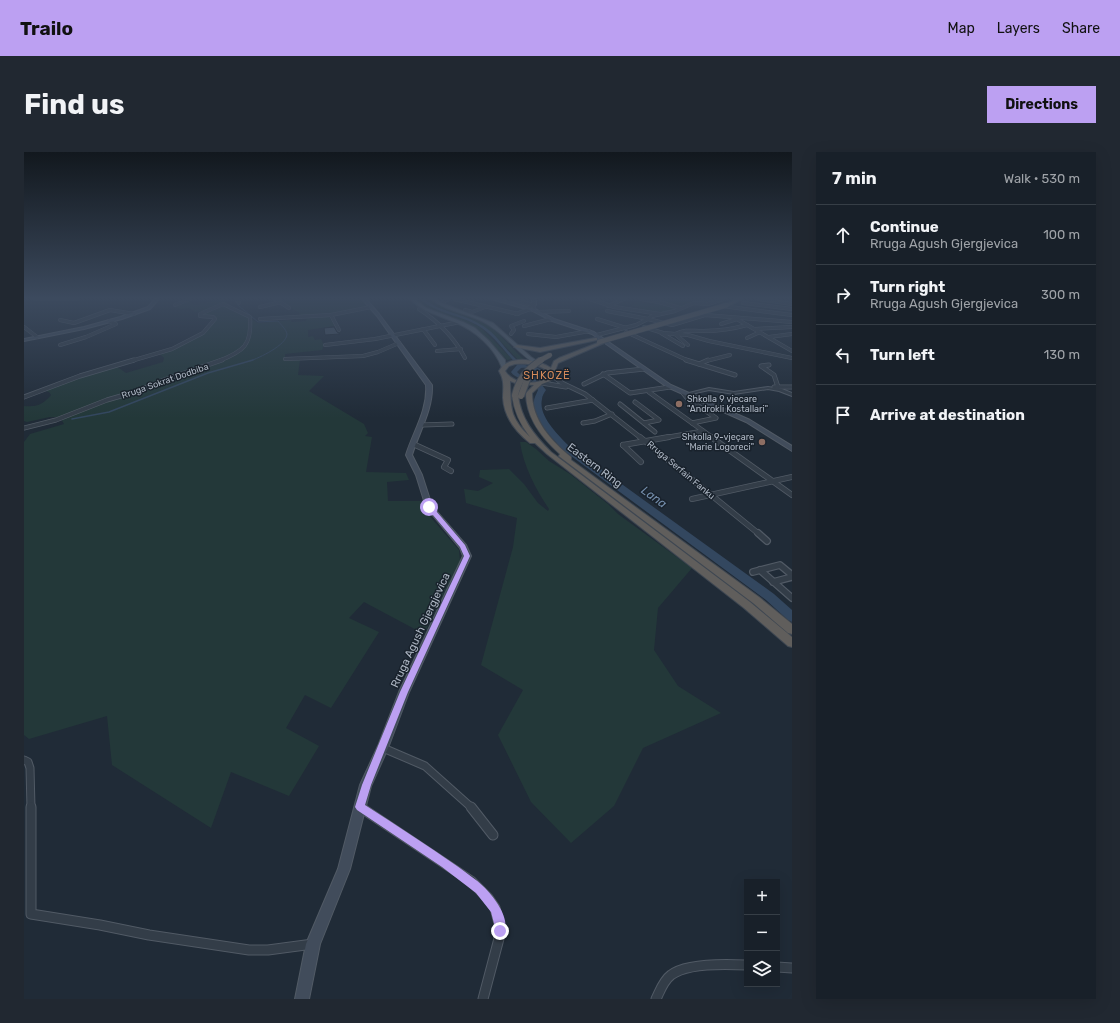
<!DOCTYPE html>
<meta charset="utf-8">
<style>
:root{--surface:#182029;--page:#212831;--text:#f1f3f6;--muted:#9fa3a8;--line:#363e46;--accent:#bca0f2}
body{margin:0;font-family:Rubik,sans-serif;background:var(--page);color:var(--text)}
.controls{position:absolute;right:12px;bottom:12px;display:grid;overflow:hidden;border-radius:0px;box-shadow:0 4px 16px #0002}
.controls button{width:36px;height:36px;display:grid;place-items:center;padding:0;border:0;border-bottom:1px solid var(--line);background:var(--surface);color:var(--text);font:20px sans-serif}
.stop{position:absolute;width:12px;height:12px;margin:-9px;border:3px solid #bca0f2;border-radius:50%;background:#fff}
.stop.end{background:#bca0f2;border-color:#fff;box-shadow:0 1px 4px #0008}
.list{margin:0;padding:0;list-style:none}
h2{display:flex;justify-content:space-between;align-items:center;height:52px;margin:0;padding:0 16px;font-size:17px}
h2 small{font-size:13px;font-weight:400;color:var(--muted)}
.list li{display:grid;grid-template-columns:26px 1fr auto;gap:12px;align-items:center;box-sizing:border-box;height:60px;padding:0 16px;border-top:1px solid var(--line)}
.list b{display:block;font-size:15px;white-space:nowrap}
.list p{margin:0;font-size:13px;white-space:nowrap;color:var(--muted)}
.list em{font-size:13px;font-style:normal;color:var(--muted)}
.icon{flex:none;width:22px;height:22px;fill:none;stroke:currentColor;stroke-width:2;stroke-linecap:round;stroke-linejoin:round}
.map{position:relative;flex:none;width:768px;height:847px;overflow:hidden;border-radius:0px}
header{display:flex;align-items:center;gap:24px;box-sizing:border-box;height:56px;padding:0 20px;background:var(--accent);color:#111}
header strong{font-size:19px}
nav{display:flex;gap:22px;margin-inline-start:auto;font-size:14px}
.intro{display:flex;align-items:center;justify-content:space-between;box-sizing:border-box;height:96px;padding:0 24px}
h1{margin:0;font-size:28px}
.button{padding:10px 18px;border-radius:0px;background:var(--accent);color:#111;font-size:14px;font-weight:700}
main{display:flex;gap:24px;padding:0 24px}
aside{flex:1;background:var(--surface);border-radius:0px;box-shadow:0 4px 16px #0002}
.map>svg:first-child{display:block}
</style>
<header>
<strong>Trailo</strong>
<nav><a>Map</a><a>Layers</a><a>Share</a></nav>
</header>
<div class="intro"><h1>Find us</h1><a class="button">Directions</a></div>
<main>
<div class="map">
<svg width="768" height="847" viewBox="0 0 768 847">
<rect width="100%" height="100%" fill="#202b37"/>
<g fill="#233839">
<path d="M198,147L208,156L234,171L267,168V170L282,169L283,165L304,164L311,174L284,178V185L289,184L291,188L297,187L300,193L298,198L261,202V209L276,208L274,223L300,224L285,239L340,272L344,281L341,284L348,285L342,320L382,321L385,328L363,330L364,349H399L403,361L435,398L436,409L400,482L340,450L325,466L355,480L307,556L281,543L262,576L295,594L265,644L207,620L187,676L88,613L83,564L5,587L0,583V290L6,282L40,272L36,265H26L3,270L0,269V254C12,255 19,253 27,243L25,240L19,238L35,232L92,214L102,221L139,210L140,206L135,201L176,183L190,166L176,164L182,159L170,160L165,156L157,157L152,155L165,150L172,153Z"/>
<polygon points="265,147 338,147 342,155 307,162 277,164 274,159 271,159 258,149"/>
<path d="M391,147H396L408,155L444,169L456,175L488,207L483,208C471,196 460,180 445,172C427,163 406,160 391,147Z"/>
<path d="M400,147H406L416,153L462,172L472,179L499,207H493C480,193 468,178 451,170C435,162 415,158 400,147Z"/>
<polygon points="638,147 685,147 690,150 686,151 673,150 656,156 637,149"/>
<polygon points="613,150 629,153 632,151 654,156 637,162 614,158 615,155 607,154"/>
<path d="M496,290H502L512,297L525,309L546,322L584,352L594,362L668,416L634,456L630,498L654,534L697,561L619,596L590,654L547,691L507,650L474,583L499,538L457,513L489,395L493,366L442,351L440,337L454,339L469,331L455,325L456,318L485,317L500,332L514,351L524,359L525,357C512,338 499,313 496,290Z"/>
</g>
<path fill="#33475f" fill-rule="evenodd" d="M396,147C402,147 407,152 413,155C430,162 451,166 466,179C477,188 487,206 499,212C506,216 517,213 520,222L514,227V229C507,230 491,227 487,220L493,213C481,200 469,182 453,173C435,163 411,161 396,147ZM497,216C503,215 511,216 514,222C508,227 498,226 493,220Z"/>
<g fill="none" stroke-linecap="round" stroke-linejoin="round">
<path stroke="#33475f" stroke-width="1" d="M214,153L234,170L254,169C257,173 262,177 263,182C263,193 235,206 226,209"/>
<polyline stroke="#33475f" stroke-width="1.5" points="48,267 85,260 184,221 229,208"/>
<path fill="#33475f" fill-rule="evenodd" d="M507,225H511L522,238C520,241 518,244 518,247C514,264 534,283 545,294L750,442L768,458V470L764,468L742,448L539,298C528,286 512,270 510,253C509,247 512,243 514,238L506,226Z"/>
</g>
<polygon fill="#43505f" stroke="#1b242e" points="310,175 313,180 316,182 301,183 300,176"/>
<g fill="none" stroke-linecap="round" stroke-linejoin="round">
<g stroke="#515a65" stroke-width="4">
<g id="minor-far5">
<polyline points="10,147 54,147"/>
<polyline points="212,147 215,151"/>
<polyline points="251,147 265,156"/>
<polyline points="430,147 494,162"/>
<polyline points="487,147 510,153 510,158"/>
<polyline points="566,147 590,155 636,162"/>
<polyline points="617,147 635,150"/>
<polyline points="635,147 635,150 656,156"/>
<polyline points="735,147 768,152"/>
<polyline points="419,150 425,147"/>
<polyline points="719,151 768,157"/>
<polyline points="151,153 166,147"/>
<polyline points="584,154 600,147"/>
<polyline points="698,154 768,163"/>
<polyline points="236,155 257,150"/>
<path d="M395,157C415,170 430,185 441,206"/>
<polyline points="441,158 448,160 461,155"/>
<polyline points="583,159 624,167 628,164 651,159 670,151 684,152 699,147"/>
<polyline points="514,160 545,159"/>
<polyline points="492,162 506,157"/>
<polyline points="307,163 315,178"/>
<polyline points="711,166 768,199"/>
<polyline points="236,167 307,163 347,155"/>
<polyline points="573,167 602,176"/>
<polyline points="36,168 50,171 86,158 110,162"/>
<polyline points="697,172 713,167"/>
<polyline points="500,174 527,167"/>
<polyline points="0,175 13,185"/>
<polyline points="620,175 639,181 664,183 685,189 768,206"/>
<polyline points="399,177 411,193"/>
<polyline points="731,177 768,175"/>
<polyline points="602,180 665,209"/>
<polyline points="637,181 659,194"/>
<polyline points="487,182 490,178 487,174 500,169"/>
<polyline points="504,182 532,185 565,179"/>
<polyline points="573,183 612,173 624,167 648,173 681,163 768,170"/>
<polyline points="745,185 768,182"/>
<polyline points="723,186 736,180"/>
<polyline points="36,193 62,185 92,172 85,169"/>
<polyline points="301,193 351,187 436,170"/>
<path d="M664,193L651,182C662,177 667,179 679,179C694,179 709,177 723,173"/>
<polyline points="413,199 437,197"/>
<polyline points="261,207 339,204 354,200 375,191"/>
<polyline points="107,209 148,197 179,181 191,167 189,165 176,164 176,162 199,152"/>
<path d="M195,209C220,199 228,193 226,165L199,152"/>
<polyline points="682,209 706,203"/>
</g>
</g>
<g stroke="#515a65" stroke-width="5">
<g id="minor-far4">
<polyline points="662,208 711,223"/>
<polyline points="675,212 684,208"/>
<polyline points="745,213 737,214 750,223 754,235"/>
<polyline points="579,222 606,241 646,235"/>
<polyline points="529,224 538,231 561,242 617,286"/>
<polyline points="518,231 542,235"/>
<polyline points="560,232 583,221 620,217"/>
<polyline points="750,235 768,235"/>
<polyline points="625,240 689,286"/>
<polyline points="659,241 663,246 692,266 668,271"/>
<polyline points="0,245 56,224 110,208"/>
<polyline points="611,250 635,268 620,271"/>
<polyline points="596,252 631,280"/>
<polyline points="523,256 569,248"/>
<polyline points="559,271 571,269 588,262"/>
<polyline points="398,273 428,272"/>
<polyline points="0,276 32,268 83,248 111,240 140,228 198,208"/>
<polyline points="639,286 679,279"/>
</g>
</g>
<g stroke="#515a65" stroke-width="6">
<g id="minor-far3">
<polyline points="616,285 735,382"/>
<polyline points="687,285 768,343"/>
<polyline points="389,292 424,308 420,315 427,319"/>
<polyline points="599,293 645,285"/>
<polyline points="599,293 617,310"/>
<polyline points="668,347 768,325"/>
</g>
</g>
<g stroke="#515a65" stroke-width="8">
<g id="minor-far2">
<polyline points="734,381 743,389"/>
<polyline points="736,418 768,446"/>
<polyline points="729,420 756,413 768,423"/>
<polyline points="749,430 768,425"/>
</g>
</g>
<g stroke="#515a65" stroke-width="9">
<g id="minor-far1">
<polyline points="359,596 401,614 448,656"/>
<polyline points="0,608 4,610 6,616 7,656"/>
<polyline points="336,655 338,656"/>
</g>
</g>
<g stroke="#515a65" stroke-width="11">
<g id="minor">
<polyline points="7,655 7,762 76,773 125,783 225,798 244,798 289,792"/>
<polyline points="336,655 447,729 464,746 471,756 477,779 459,847"/>
<polyline points="447,655 469,683"/>
<polyline points="753,815 768,816"/>
<path d="M632,847C636,839 639,829 647,823C662,811 704,812 723,813"/>
</g>
</g>
<g stroke="#515a65" stroke-width="2">
<g id="tertiary">
<polygon points="508,147 512,147 512,153 505,157 503,157 503,155 508,153"/>
<polygon points="744,235 758,237 768,241 768,244 755,239 744,237 710,242 685,238 663,243 661,242 685,236 710,240"/>
</g>
</g>
<g stroke="#515a65" stroke-width="2">
<g id="secondary">
<polygon points="131,147 135,147 126,157 98,167 60,177 0,189 0,187 60,175 96,165 124,155"/>
<path d="M338,147H342L355,162L408,233C409,258 395,280 388,303L398,323L408,354L442,393L447,404L385,540L364,596L347,634L326,717L296,792L285,847H271L282,792L314,717L336,633L354,594L375,540L439,404L436,396L402,355L392,323L382,303C389,280 404,258 402,233L353,164Z"/>
<polygon points="467,147 475,147 511,157 530,167 570,180 647,233 726,268 768,294 768,299 722,270 643,235 568,182 528,169 509,159"/>
</g>
</g>
<g stroke="#3d4651" stroke-width="2">
<g id="primary">
<path d="M386,147H391L402,156L439,170L451,176L465,189L481,208L482,216H478C471,196 451,178 430,170C414,163 399,160 386,147Z"/>
<path d="M407,147H412L418,151L469,171L507,205L518,212L513,213C495,202 483,185 466,174C450,162 424,161 407,147Z"/>
</g>
</g>
<g stroke="#3e4752" stroke-width="2">
<g id="trunk">
<polygon points="712,147 718,147 705,154 701,153"/>
<polygon points="571,186 573,186 573,188 516,200 490,195 493,193 516,196"/>
<path d="M576,190L580,191L534,211L531,219V225L526,229L518,232L508,241C508,268 527,289 547,305V308L735,445L768,472V482L764,481L729,451L536,305L535,304L536,302C518,286 502,266 502,241L510,233L494,232L486,229C487,256 485,265 506,285C496,272 490,259 488,243L491,241L494,243C497,267 510,283 527,300L726,450L768,485V495L764,494L720,456L523,302L511,291H506C492,280 480,265 479,246C479,236 481,229 475,219C484,202 513,207 527,216L530,209L535,206ZM491,212C503,211 515,212 525,220L526,224C514,234 490,233 481,219L485,214Z"/>
</g>
</g>
<use href="#minor-far5" stroke="#333d48" stroke-width="3"/>
<use href="#minor-far4" stroke="#333d48" stroke-width="3.5"/>
<use href="#minor-far3" stroke="#333d48" stroke-width="4.5"/>
<use href="#minor-far2" stroke="#333d48" stroke-width="5.5"/>
<use href="#minor-far1" stroke="#333d48" stroke-width="7"/>
<use href="#minor" stroke="#333d48" stroke-width="9"/>
<use href="#tertiary" fill="#333d48" fill-rule="evenodd"/>
<use href="#secondary" fill="#414c5b" fill-rule="evenodd"/>
<use href="#primary" fill="#515c68" fill-rule="evenodd"/>
<use href="#trunk" fill="#605e5c" fill-rule="evenodd"/>
<g stroke="#3e4752" stroke-width="5.5" stroke-linecap="butt">
<g id="trunk-bridge-far1">
<polyline points="575,190 703,153"/>
<polyline points="515,209 526,203"/>
</g>
</g>
<g stroke="#3e4752" stroke-width="8" stroke-linecap="butt">
<g id="trunk-bridge">
<path d="M491,243C495,227 503,217 517,208"/>
<polyline points="497,244 504,225"/>
</g>
</g>
<use href="#trunk-bridge-far1" stroke="#605e5c" stroke-width="4.5"/>
<use href="#trunk-bridge" stroke="#605e5c" stroke-width="6"/>
</g>
<linearGradient id="sky" x2="0" y2="1"><stop stop-color="#12181e"/><stop offset="0.55" stop-color="#3c4a5e"/><stop offset="1" stop-color="#3c4a5e" stop-opacity="0"/></linearGradient>
<rect width="768" height="266" fill="url(#sky)"/>
<path fill="#bca0f2" d="M403,353H407L441,393L446,404L384,540L347,633L341,653C372,673 403,693 433,714C442,721 452,727 460,735C471,746 487,767 480,783L476,785L473,783L467,760L452,741L418,715L333,658L331,655L338,633L376,540L440,404L436,395L403,356Z"/>
<g fill="#8d6e63" stroke="#19222c" stroke-width="1.5">
<circle cx="655" cy="252" r="4"/>
<circle cx="738" cy="290" r="4"/>
</g>
<g text-anchor="middle" stroke-width="3" stroke-linejoin="round" paint-order="stroke">
<g font-size="9" fill="#aeb7c4" stroke="#19222c">
<text transform="translate(141 229) rotate(-19)" y="3">Rruga Sokrat Dodbiba</text>
<text transform="translate(657 318) rotate(40)" y="3">Rruga Serfain Fanku</text>
</g>
<g font-size="9" fill="#aeb7c4" stroke="#19222c" text-anchor="start">
<text x="663" y="250">Shkolla 9 vjecare<tspan x="663" dy="10">"Androkli Kostallari"</tspan></text>
<text x="730" y="288" text-anchor="end">Shkolla 9-vjeçare<tspan x="730" dy="10">"Marie Logoreci"</tspan></text>
</g>
<g font-size="11" letter-spacing="1" fill="#d2895a" stroke="#19222c">
<text x="523" y="227">SHKOZË</text>
</g>
<g font-size="11" fill="#aeb7c4" stroke="#19222c">
<text transform="translate(571 313) rotate(37)" y="4">Eastern Ring</text>
<text transform="translate(396 478) rotate(-65)" y="4">Rruga Agush Gjergjevica</text>
</g>
<g font-size="12" font-style="italic" fill="#758fad" stroke="#19222c">
<text transform="translate(630 345) rotate(36)" y="4">Lana</text>
</g>
</g>
</svg>
<div class="controls">
<button>+</button>
<button>−</button>
<button><svg class="icon" aria-label="layers" viewBox="0 0 24 24"><path d="M12 4l9 5-9 5-9-5zM3 14l9 5 9-5"/></svg></button>
</div>
<div class="stop" style="left:405px;top:355px"></div>
<div class="stop end" style="left:476px;top:779px"></div>
</div>
<aside>
<h2>7 min<small>Walk · 530 m</small></h2>
<ul class="list">
<li><svg class="icon" aria-label="ahead" viewBox="0 0 24 24"><path d="M12 20V5M6 11l6-6 6 6"/></svg><div><b>Continue</b><p>Rruga Agush Gjergjevica</p></div><em>100 m</em></li>
<li><svg class="icon" aria-label="right" viewBox="0 0 24 24"><path d="M7 20v-9h11M14 6l5 5-5 5"/></svg><div><b>Turn right</b><p>Rruga Agush Gjergjevica</p></div><em>300 m</em></li>
<li><svg class="icon" aria-label="left" viewBox="0 0 24 24"><path d="M17 20v-9H6M10 6l-5 5 5 5"/></svg><div><b>Turn left</b></div><em>130 m</em></li>
<li><svg class="icon" aria-label="arrive" viewBox="0 0 24 24"><path d="M6 21V4h12l-3 4 3 4H6"/></svg><div><b>Arrive at destination</b></div></li>
</ul>
</aside>
</main>
